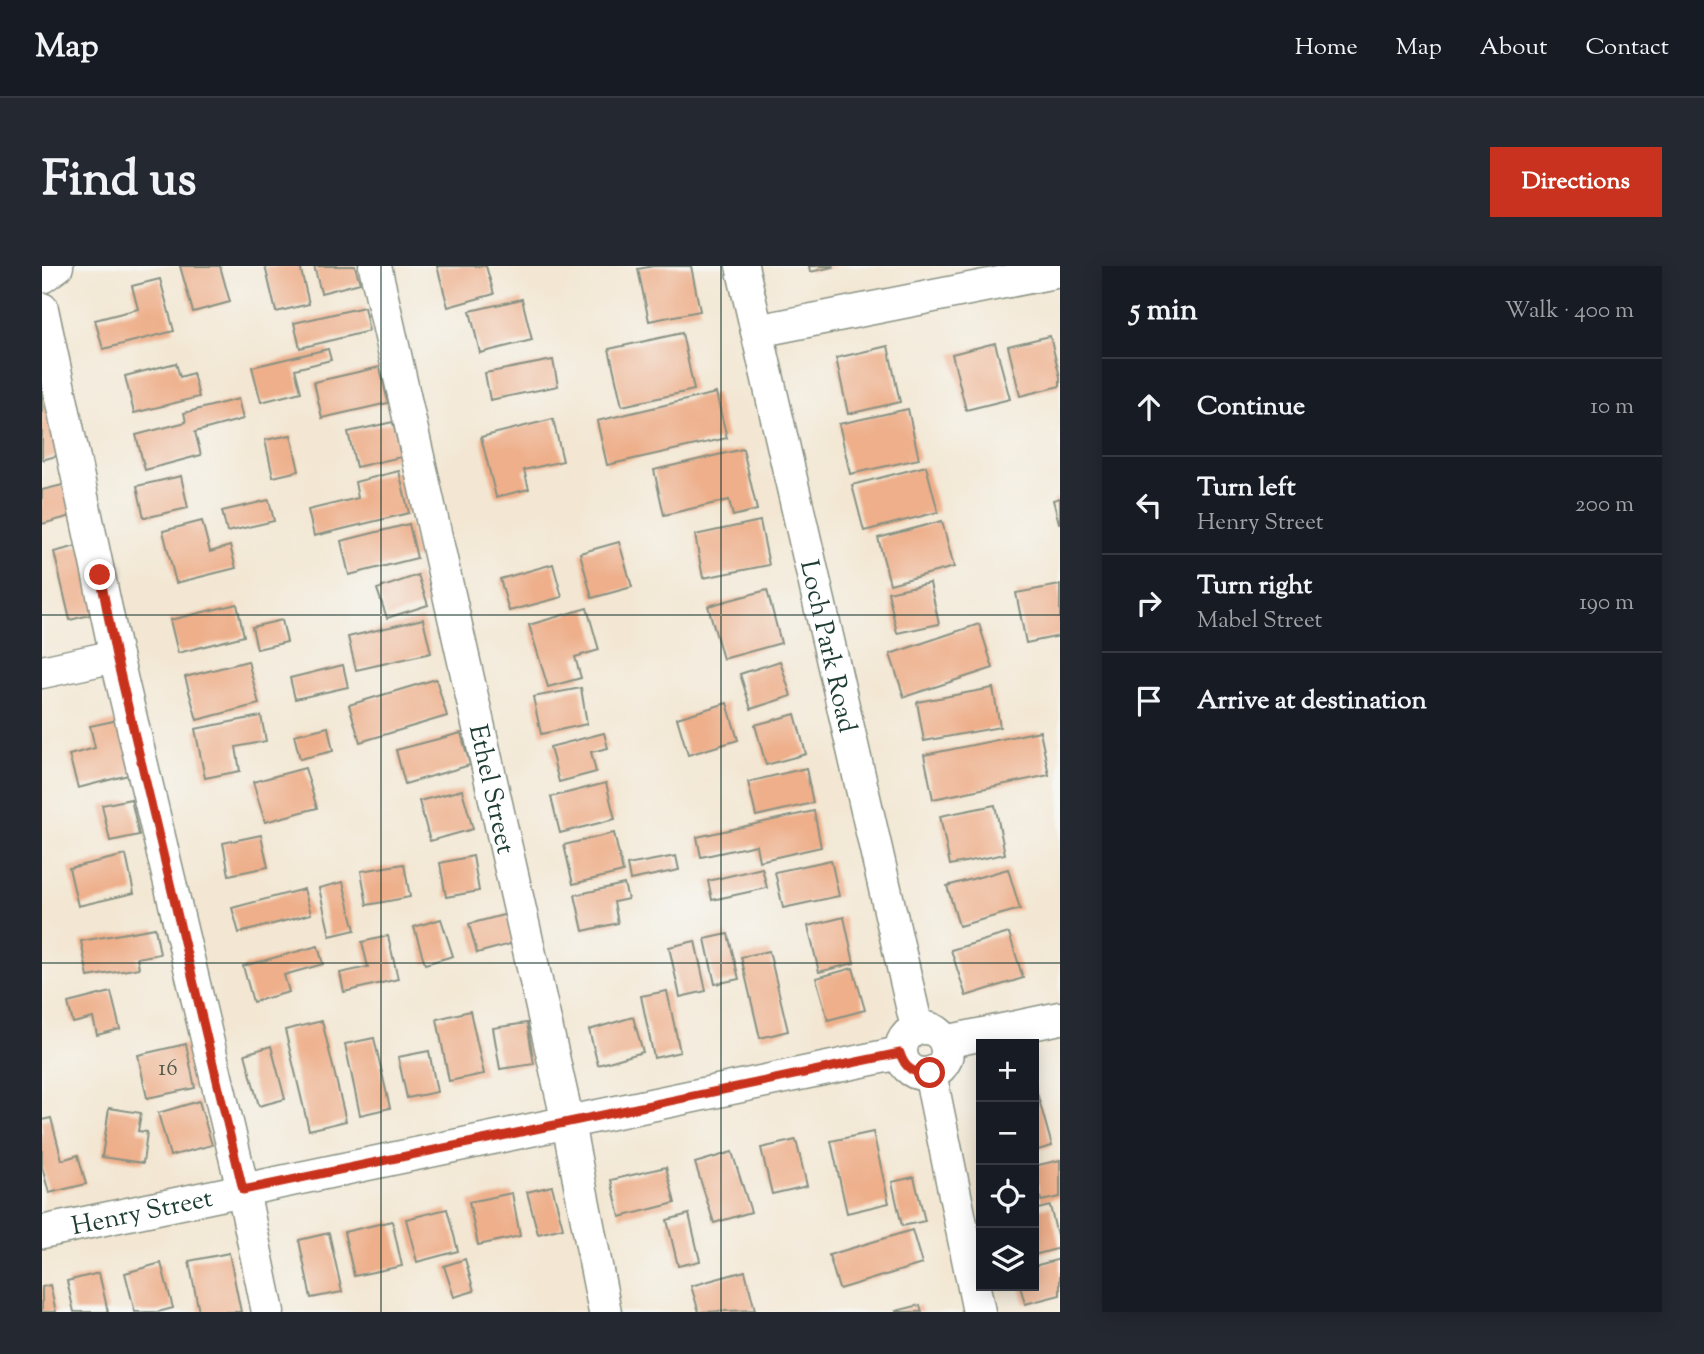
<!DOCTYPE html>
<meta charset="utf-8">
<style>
:root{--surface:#171b24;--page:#242831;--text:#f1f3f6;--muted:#9ea1a6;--line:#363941;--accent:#c8321e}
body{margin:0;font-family:"Sorts Mill Goudy",serif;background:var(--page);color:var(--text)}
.controls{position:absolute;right:21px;bottom:21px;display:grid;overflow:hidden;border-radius:0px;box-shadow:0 4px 18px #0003}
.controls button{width:63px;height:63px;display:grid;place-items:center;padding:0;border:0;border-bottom:2px solid var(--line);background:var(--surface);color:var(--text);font:35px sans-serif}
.stop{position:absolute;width:21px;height:21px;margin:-16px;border:5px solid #c8321e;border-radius:50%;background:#fff}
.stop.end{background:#c8321e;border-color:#fff;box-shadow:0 2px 7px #0008}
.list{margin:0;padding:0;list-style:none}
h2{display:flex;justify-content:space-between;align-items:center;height:91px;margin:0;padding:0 28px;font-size:30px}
h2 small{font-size:23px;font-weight:400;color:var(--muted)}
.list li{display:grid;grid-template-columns:46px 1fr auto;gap:21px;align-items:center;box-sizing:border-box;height:98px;padding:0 28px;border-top:2px solid var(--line)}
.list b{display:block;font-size:26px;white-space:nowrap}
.list p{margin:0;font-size:23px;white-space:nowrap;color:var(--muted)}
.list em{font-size:23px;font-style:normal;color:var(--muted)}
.icon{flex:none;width:38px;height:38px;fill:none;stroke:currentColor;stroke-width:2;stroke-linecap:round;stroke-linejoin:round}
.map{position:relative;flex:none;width:1018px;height:1046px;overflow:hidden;border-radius:0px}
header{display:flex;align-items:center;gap:42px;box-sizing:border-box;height:98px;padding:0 35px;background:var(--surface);border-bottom:2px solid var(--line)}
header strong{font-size:33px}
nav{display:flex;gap:38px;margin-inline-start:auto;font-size:24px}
.intro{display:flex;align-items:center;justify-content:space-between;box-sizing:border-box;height:168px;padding:0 42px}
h1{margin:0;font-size:49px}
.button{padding:18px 32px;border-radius:0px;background:var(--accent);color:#fff;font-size:24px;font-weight:700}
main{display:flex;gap:42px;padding:0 42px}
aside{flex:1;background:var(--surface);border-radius:0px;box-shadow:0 4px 18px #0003}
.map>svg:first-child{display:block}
</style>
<header>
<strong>Map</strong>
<nav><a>Home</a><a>Map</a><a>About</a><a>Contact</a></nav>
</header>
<div class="intro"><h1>Find us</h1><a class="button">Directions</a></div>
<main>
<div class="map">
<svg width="1018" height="1046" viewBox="0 0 1018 1046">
<rect width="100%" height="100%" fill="#f6f6f2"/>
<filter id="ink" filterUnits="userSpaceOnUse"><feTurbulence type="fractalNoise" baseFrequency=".0143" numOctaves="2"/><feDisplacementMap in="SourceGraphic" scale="14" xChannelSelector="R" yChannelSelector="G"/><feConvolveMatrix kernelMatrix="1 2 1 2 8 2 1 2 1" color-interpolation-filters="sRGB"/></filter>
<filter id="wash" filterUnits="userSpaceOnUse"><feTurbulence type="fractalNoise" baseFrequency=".00686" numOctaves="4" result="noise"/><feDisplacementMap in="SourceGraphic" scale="28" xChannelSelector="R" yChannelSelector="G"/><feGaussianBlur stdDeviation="1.57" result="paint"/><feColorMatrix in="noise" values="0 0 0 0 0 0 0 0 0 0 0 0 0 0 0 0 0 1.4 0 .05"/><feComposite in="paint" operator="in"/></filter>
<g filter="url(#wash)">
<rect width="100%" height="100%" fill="#f3e7d3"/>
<g id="blocks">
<g fill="#eeaf8a">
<polygon points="138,0 178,0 188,36 151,46"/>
<polygon points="223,0 258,0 267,38 234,46"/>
<polygon points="272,0 313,0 318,17 279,27"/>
<polygon points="395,0 444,0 452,28 406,41"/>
<polygon points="611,0 649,0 658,45 607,55 596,3"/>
<polygon points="767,0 791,0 791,1 768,6"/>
<polygon points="118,13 132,65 61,83 53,54 96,43 90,20"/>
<polygon points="480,33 490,74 438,87 428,45"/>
<polygon points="322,41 327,65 258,82 252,57"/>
<polygon points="640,67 652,124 580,140 567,83"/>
<polygon points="1008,70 1018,111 1018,120 978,130 966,80"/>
<polygon points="953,77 968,133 924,144 910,88"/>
<polygon points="846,80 858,136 806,148 794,92"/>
<polygon points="286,83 289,94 253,103 259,126 219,136 210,101"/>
<polygon points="511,94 516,120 448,134 443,107"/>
<polygon points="134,97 138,111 151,107 157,131 92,147 83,110"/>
<polygon points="338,101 346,137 280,152 272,116"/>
<polygon points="0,102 25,187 0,194"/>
<polygon points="674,127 685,172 565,199 555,155"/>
<polygon points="196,133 201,153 153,166 159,189 103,204 94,169 144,156 142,147"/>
<polygon points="866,143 877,193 808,208 797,158"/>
<polygon points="511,153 521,195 482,204 487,223 454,231 439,171"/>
<polygon points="351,156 359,191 314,201 306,166"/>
<polygon points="249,169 257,205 231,211 223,174"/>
<polygon points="701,183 715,244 691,250 687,234 622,249 612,204"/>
<polygon points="884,200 896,246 822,265 810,219"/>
<polygon points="357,205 367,247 272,270 266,244 316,232 313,216"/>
<polygon points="139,210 146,242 102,252 95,220"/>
<polygon points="25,218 33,249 0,258 0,224"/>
<polygon points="1018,232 1018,257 1017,257 1011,234"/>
<polygon points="227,234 232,255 185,266 180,245"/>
<polygon points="160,255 168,286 188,280 194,302 134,317 121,265"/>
<polygon points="718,255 727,299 661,312 653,269"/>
<polygon points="900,255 912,301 848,318 836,272"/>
<polygon points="367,258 375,292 307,309 299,275"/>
<polygon points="577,276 590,321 550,332 538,287"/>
<polygon points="47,277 63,345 28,354 12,286"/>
<polygon points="511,298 520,331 467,345 458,313"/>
<polygon points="376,309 386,339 345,352 335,323"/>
<polygon points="888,317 897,358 855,367 846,326"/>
<polygon points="1018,319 1018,370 984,377 974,327"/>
<polygon points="725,324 739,377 681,393 666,340"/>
<polygon points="195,338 202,370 136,387 128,354"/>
<polygon points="545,342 557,384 533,391 539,412 506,421 487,359"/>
<polygon points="381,353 389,387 314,404 306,371"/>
<polygon points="240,354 245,376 215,383 210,361"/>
<polygon points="937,358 951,402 862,431 848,388"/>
<polygon points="206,395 217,438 155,454 143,411"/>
<polygon points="738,395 749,430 709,443 698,408"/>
<polygon points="301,399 306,421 253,433 248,412"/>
<polygon points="394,413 405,450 318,476 307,439"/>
<polygon points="539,422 545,458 499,468 491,431"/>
<polygon points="951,422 958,461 882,475 875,436"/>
<polygon points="685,437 696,474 646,489 635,452"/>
<polygon points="753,448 764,488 724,499 713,459"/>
<polygon points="219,450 224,475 194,481 198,505 163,512 153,463"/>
<polygon points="81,453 94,507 36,522 27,489 53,482 48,460"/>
<polygon points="286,461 291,485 258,493 252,469"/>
<polygon points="998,465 1007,509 891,533 882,489"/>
<polygon points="419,467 428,499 363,518 354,484"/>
<polygon points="562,467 566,482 549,486 554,506 517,516 508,481"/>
<polygon points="263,502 275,542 223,556 211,516"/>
<polygon points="764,502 771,537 714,550 706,516"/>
<polygon points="564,517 573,553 518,567 509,531"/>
<polygon points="420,524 431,563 388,575 377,535"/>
<polygon points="89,533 97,569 68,575 60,539"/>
<polygon points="953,539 963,588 908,599 898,550"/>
<polygon points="772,545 779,581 717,595 714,579 659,591 655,571"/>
<polygon points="572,567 581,606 531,618 522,579"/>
<polygon points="219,569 226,601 187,609 181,577"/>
<polygon points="84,589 92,627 36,640 27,602"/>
<polygon points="431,590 437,625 404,631 398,597"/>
<polygon points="634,590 637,604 588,614 585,599"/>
<polygon points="789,594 797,630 741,642 733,606"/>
<polygon points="362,598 368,631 325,639 319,605"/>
<polygon points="720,602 725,622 670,634 666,615"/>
<polygon points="966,603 978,643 917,660 905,620"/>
<polygon points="301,616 313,664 288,670 277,622"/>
<polygon points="582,618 586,633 572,636 576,657 541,665 533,629"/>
<polygon points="262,623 269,648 197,667 190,642"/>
<polygon points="465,648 472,677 435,687 427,658"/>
<polygon points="802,651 812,697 777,706 766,660"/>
<polygon points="399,653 411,690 383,698 372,661"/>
<polygon points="113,662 118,688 95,692 97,702 46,711 39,675"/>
<polygon points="967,667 981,712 924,730 909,684"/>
<polygon points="686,668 697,713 673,718 663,673"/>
<polygon points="346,670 356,713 302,726 298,707 326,701 320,676"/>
<polygon points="653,675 664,725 638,731 627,681"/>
<polygon points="276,680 281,698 242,709 247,726 211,736 201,700"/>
<polygon points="727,685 746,765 718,772 699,691"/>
<polygon points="811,702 823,744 786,754 774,712"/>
<polygon points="625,725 638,786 612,792 599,730"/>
<polygon points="69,726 78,763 55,769 51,752 31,757 26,737"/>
<polygon points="428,745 442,808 407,815 395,753"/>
<polygon points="591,751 601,786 556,799 547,764"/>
<polygon points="280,755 304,855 267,864 243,764"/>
<polygon points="485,757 492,798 458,803 451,762"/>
<polygon points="332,772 348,842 318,849 303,778"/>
<polygon points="144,778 153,822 105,832 96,789"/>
<polygon points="229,780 243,833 217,840 203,788"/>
<polygon points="387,785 395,826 365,832 356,791"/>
<polygon points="992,816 1010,880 992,885"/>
<polygon points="157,835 170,879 128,890 116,847"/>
<polygon points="67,842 99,847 96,865 105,866 101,897 60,891"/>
<polygon points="9,852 20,894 36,889 44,918 7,927 0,901 0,854"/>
<polygon points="831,866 847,937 805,947 789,875"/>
<polygon points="754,874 765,920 730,928 719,882"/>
<polygon points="690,886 709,946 672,957 653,897"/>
<polygon points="1018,894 1018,931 999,935 992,900"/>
<polygon points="624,901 633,937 578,951 569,914"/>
<polygon points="872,911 883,955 860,960 850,916"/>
<polygon points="510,920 521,962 496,968 485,926"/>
<polygon points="470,927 478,970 436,979 427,936"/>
<polygon points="1008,940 1018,982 992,989 992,944"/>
<polygon points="405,943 416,985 375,996 364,953"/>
<polygon points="647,948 658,995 636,1000 625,954"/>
<polygon points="350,955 360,1000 312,1010 302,966"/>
<polygon points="870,964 880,998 797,1023 787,989"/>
<polygon points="287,967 300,1026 269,1032 257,974"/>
<polygon points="187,987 199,1046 157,1046 147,995"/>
<polygon points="423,993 432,1025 412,1031 402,1000"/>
<polygon points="1018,993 1018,1029 983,1038 978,1020 992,1020 992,1000"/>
<polygon points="119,997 131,1042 116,1046 93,1046 83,1007"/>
<polygon points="703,1005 713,1044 657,1046 649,1020"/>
<polygon points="57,1007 66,1046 32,1046 25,1015"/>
<polygon points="8,1019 14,1046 0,1046 0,1021"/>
<polygon points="878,1039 880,1046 855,1046 854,1045"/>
</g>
</g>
</g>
<g filter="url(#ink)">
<use href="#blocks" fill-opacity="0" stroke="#899284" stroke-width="2"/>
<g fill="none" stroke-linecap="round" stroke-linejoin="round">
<g stroke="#899284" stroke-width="35">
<g id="minor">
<path id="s1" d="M333,0L526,857L563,1046"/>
<path id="s2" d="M700,0L875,762"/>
<polyline points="0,11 15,0"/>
<polyline points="0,43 74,390 201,924 226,1046"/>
<polyline points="715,65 1018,5"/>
<polyline points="0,406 74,390"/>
<circle cx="882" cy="785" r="23"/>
<polyline points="903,776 1018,752"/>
<polyline points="888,807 937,1046"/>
<path id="s3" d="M0,966L858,787"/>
</g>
</g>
<use href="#minor" stroke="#fff" stroke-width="32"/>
</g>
</g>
<g fill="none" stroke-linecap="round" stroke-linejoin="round" filter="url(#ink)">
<path stroke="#c8321e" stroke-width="9" d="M58,309L74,390L201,924L858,787C863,803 872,808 888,807"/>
</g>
<path fill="none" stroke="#1f3d34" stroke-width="2" stroke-opacity="0.55" d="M339,0V1046M679,0V1046M0,349H1018M0,697H1018"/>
<g text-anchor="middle" stroke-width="7" stroke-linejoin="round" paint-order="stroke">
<g font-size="23" fill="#535a4a">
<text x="126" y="809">16</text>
</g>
<g font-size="26" fill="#1f3d34" stroke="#f6f6f2">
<text dy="9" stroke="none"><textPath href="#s2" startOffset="390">Loch Park Road</textPath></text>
<text dy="9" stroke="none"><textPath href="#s1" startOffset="536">Ethel Street</textPath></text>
<text dy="9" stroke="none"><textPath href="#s3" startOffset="102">Henry Street</textPath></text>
</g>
</g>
</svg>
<div class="controls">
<button>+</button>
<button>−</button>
<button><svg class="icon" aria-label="locate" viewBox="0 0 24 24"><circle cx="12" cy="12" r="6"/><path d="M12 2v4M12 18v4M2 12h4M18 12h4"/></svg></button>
<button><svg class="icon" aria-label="layers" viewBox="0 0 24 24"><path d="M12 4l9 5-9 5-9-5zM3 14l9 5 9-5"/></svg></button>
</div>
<div class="stop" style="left:888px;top:807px"></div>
<div class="stop end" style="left:58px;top:309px"></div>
</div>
<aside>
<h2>5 min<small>Walk · 400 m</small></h2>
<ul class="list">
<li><svg class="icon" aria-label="ahead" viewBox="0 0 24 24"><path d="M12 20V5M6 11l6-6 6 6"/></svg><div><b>Continue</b></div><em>10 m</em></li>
<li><svg class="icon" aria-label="left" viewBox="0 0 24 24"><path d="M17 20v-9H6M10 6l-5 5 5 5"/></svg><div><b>Turn left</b><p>Henry Street</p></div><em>200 m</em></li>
<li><svg class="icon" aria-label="right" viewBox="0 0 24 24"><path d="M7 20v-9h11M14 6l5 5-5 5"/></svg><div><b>Turn right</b><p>Mabel Street</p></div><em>190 m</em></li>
<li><svg class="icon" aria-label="arrive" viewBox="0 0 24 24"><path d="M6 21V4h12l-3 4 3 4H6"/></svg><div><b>Arrive at destination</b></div></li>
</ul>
</aside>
</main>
